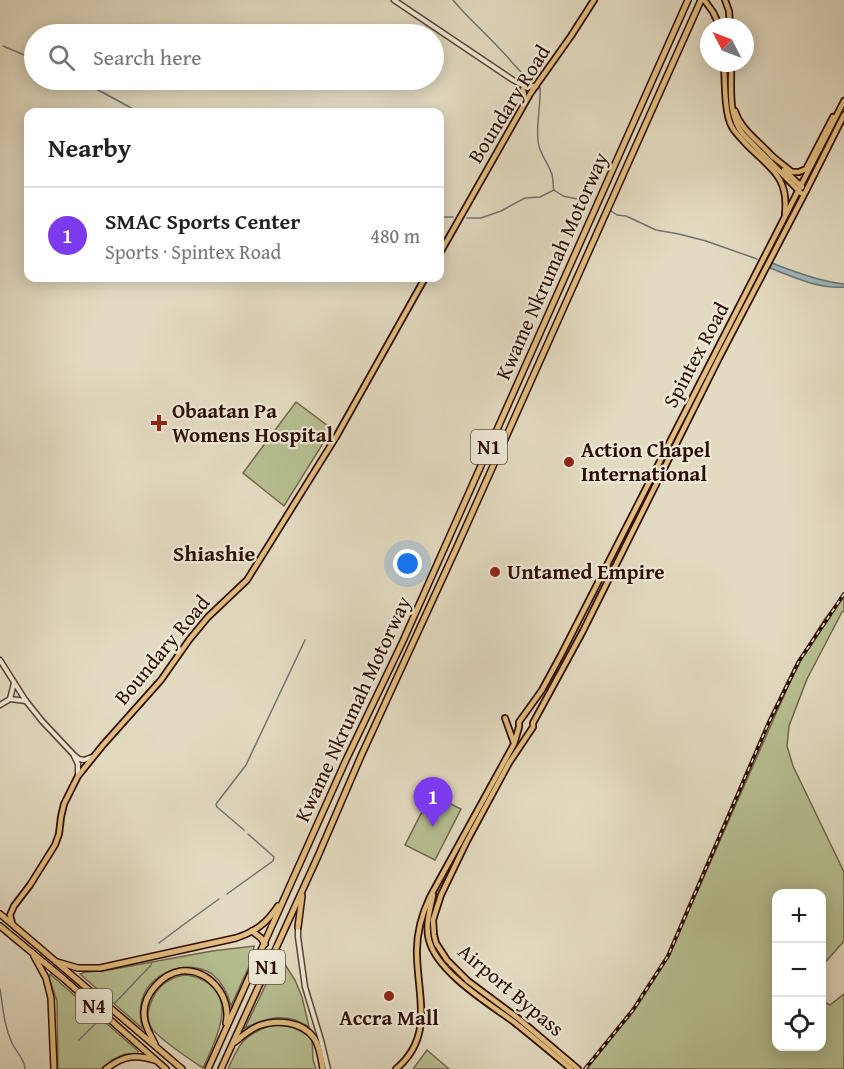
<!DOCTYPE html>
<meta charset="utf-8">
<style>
:root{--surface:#fff;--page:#f2f2f2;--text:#222;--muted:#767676;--line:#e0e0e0;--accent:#7c3aed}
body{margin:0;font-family:"Gentium Book Plus",serif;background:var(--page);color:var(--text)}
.controls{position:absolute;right:18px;bottom:18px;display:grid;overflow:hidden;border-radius:12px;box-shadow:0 3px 15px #0003}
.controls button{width:54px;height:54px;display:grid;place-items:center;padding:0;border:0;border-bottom:2px solid var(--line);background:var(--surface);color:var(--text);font:30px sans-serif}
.compass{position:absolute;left:700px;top:18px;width:54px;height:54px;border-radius:50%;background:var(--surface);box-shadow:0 3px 15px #0003;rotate:312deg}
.you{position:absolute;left:408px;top:564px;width:21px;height:21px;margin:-15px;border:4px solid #fff;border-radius:50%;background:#1a73e8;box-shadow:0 0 0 9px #1a73e833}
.badge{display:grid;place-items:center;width:39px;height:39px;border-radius:50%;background:var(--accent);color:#fff;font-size:20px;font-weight:700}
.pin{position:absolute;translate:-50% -50px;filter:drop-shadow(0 2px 3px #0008)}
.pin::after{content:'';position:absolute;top:32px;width:21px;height:18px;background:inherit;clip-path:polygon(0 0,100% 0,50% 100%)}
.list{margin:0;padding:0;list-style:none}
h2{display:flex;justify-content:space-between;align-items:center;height:78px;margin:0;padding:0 24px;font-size:26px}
h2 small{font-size:20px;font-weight:400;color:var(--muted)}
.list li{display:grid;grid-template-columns:39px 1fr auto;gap:18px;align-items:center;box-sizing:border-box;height:96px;padding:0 24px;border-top:2px solid var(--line)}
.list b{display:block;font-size:22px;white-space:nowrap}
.list p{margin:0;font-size:20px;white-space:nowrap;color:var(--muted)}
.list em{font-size:20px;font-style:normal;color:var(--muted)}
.icon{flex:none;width:33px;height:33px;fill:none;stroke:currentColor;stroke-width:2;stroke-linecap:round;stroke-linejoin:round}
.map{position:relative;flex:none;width:844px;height:1069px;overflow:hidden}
.search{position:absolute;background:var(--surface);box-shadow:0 3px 15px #0003;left:24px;top:24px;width:420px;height:66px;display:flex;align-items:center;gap:15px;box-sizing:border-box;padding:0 21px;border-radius:33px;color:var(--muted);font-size:22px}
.panel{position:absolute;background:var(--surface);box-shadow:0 3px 15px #0003;left:24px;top:108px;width:420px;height:174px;border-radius:12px}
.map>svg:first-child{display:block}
</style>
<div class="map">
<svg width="844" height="1069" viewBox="0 0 844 1069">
<rect width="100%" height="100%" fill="#e3dbc1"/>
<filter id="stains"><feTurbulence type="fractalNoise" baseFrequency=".00333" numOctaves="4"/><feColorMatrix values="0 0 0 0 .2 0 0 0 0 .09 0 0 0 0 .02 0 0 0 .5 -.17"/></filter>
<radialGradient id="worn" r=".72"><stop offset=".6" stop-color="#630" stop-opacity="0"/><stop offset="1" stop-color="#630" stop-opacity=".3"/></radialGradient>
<g fill="#b6bf91" stroke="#72664a" stroke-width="1.5">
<polygon points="296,402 332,429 284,506 243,473"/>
<polygon points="844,594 844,611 842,612 807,679 789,726 787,746 793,766 844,872 844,941 822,966 822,894 776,894 776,1046 822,1046 822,1000 830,1005 844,994 844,1069 586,1069 620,1027 662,966 699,888 801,657 824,620"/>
<polygon points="431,794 461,809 435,860 405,845"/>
<path d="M254,946L252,960L231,1006C228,994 222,982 212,974C186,957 146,974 141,1004C139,1012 141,1021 142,1028L80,974L85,972L103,971L212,951Z"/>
<path d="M279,955L295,980L302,997L309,1027C286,1012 268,1017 245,1028C256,1004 269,980 279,955Z"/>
<polygon points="50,974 138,1051 138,1054 125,1054 112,1060 101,1069 58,1069 57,1001 49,978"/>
<path d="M187,975C192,976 197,977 201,979C240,996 215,1042 203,1068C191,1060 157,1038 151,1027C145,1016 150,1002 156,992C164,981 174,976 187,975Z"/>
<path d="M271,1025C290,1025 297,1027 312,1039L313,1060L316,1069H228C240,1042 243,1036 271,1025Z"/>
<polygon points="427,1050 449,1069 413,1069"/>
</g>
<path fill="#9bb8be" stroke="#6f7473" stroke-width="1.5" d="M772,263C792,271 823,282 844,284V287C819,289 793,277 770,268Z"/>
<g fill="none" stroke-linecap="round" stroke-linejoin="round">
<g stroke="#6f7473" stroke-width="1.5">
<path d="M453,0C467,17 483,31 498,47C511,60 520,73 534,84"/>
<polyline points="3,46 34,59"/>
<polyline points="80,80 133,109 150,112"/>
<path d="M540,88C541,106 536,123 538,141C539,153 547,161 551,172C554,177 552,184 554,190"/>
<polyline points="611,211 617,215 626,216 656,230 679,234 706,241 757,259"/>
<polyline points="440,217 453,217"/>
<polyline points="467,218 481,218 501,211 525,198 540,197 554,190 563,196 587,201"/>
<polyline points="244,830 217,807 216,804 246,765 305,640"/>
<polyline points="227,894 273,861 274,857 248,834"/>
<polyline points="159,943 183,925 219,899"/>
<path d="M0,989C3,1007 4,1026 12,1043C16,1052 25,1059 25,1069"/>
<polyline points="115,1003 151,965 152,962"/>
<polyline points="79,1040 100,1019"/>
</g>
<g stroke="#5b4132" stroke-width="7">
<g id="minor">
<polyline points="394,0 513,80 526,87"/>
<polyline points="0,660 26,701 42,721 74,755 79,759 84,760 92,757"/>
<polyline points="10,699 14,683"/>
<polyline points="0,705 10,699 26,701"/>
<polyline points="74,756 78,764 78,774"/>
<polyline points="298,927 298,937 305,987 321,1040 328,1069"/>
</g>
</g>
<g stroke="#2e0e02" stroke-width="8">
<g id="major">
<polyline points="725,0 729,11 730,27"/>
<polyline points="705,1 713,12 720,27"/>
<path d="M724,63C725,80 724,113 732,127C736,134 742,139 747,145C771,169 789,177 785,214"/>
<path d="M731,63C732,86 727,115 743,134L801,193"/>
<polyline points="526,87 536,86"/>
<polyline points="523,89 525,101"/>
<path d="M735,111C741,130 760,142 773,157"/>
<polyline points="772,156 792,172 799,172 806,169 833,117"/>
<polyline points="784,170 802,187"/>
<polyline points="440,253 530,94 571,36 594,0"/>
<polyline points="505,718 514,743"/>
<path d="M433,895C430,910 425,925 429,940C437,972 488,1003 514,1022C533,1037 552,1053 571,1069"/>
<polyline points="12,923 10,915 14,906 30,885 55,845 59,834 61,817 64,804 78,776 103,745 161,680 189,640 208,617 247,580 336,437 425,278"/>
<path d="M396,1069C434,1037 418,998 417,956C416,935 421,916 430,897L514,744L519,727V722L542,690L561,655L844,101"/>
<polyline points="578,1069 519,1019 468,981 447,960 436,943 434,935 433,920 441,895 467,841 509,763 533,727 533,723 583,631 719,358 806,191 844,115"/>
</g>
</g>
<g stroke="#2e0e02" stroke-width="8">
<g id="highway">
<polyline points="0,914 182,1069"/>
<polyline points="0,926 64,979 166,1069"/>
<polyline points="298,927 302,896"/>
<polyline points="252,931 261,938 265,944"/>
<polyline points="34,956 46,978 51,998 54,1069"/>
<path d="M57,962L78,968H100L236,938C255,932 267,923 278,906"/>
<path d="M235,1042C242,1036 249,1030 258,1026C276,1019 302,1021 314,1038C320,1046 321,1059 323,1069"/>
<path d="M155,1044C150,1034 144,1025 144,1013C144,994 162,974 181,971C209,968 232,997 226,1023"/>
<path d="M106,1069C123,1056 134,1054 154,1060"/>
<polyline points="208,1069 346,760 403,641 688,0"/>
<polyline points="221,1069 318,856 361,756 456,549 701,0"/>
</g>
</g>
<use href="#minor" stroke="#ede8d7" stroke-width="4"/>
<use href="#major" stroke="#e2be80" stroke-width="4.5"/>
<use href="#highway" stroke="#e2be80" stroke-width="5"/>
<g stroke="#2e0e02" stroke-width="4">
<polyline id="rail" points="585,1069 633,1010 668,956 769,722 799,661 844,594"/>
</g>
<use href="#rail" stroke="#ede8d7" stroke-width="1.5" stroke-dasharray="4.5" stroke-linecap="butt"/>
</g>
<g fill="#8f2418" stroke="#ede8d7" stroke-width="2">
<path d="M156 414h6v6h6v6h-6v6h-6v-6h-6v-6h6z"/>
<circle cx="569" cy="462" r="6"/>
<circle cx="495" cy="572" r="6"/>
<circle cx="389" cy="996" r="6"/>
</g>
<g text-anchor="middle" stroke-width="4.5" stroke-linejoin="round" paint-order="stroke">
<g fill="#ede8d7" stroke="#674f42" stroke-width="1.5">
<rect x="471" y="430" width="36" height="34" rx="4.5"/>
<rect x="249" y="950" width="36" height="34" rx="4.5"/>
<rect x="76" y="989" width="36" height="34" rx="4.5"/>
</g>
<g font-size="20" font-weight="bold" fill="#2e0e02">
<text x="489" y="454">N1</text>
<text x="267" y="974">N1</text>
<text x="94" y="1013">N4</text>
</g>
<g font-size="21" fill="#2e0e02" stroke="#ede8d7">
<text transform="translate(509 104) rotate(-58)" y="7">Boundary Road</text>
<text transform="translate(552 266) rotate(-66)" y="7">Kwame Nkrumah Motorway</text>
<text transform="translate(696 355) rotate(-62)" y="7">Spintex Road</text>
<text transform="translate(162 650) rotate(-50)" y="7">Boundary Road</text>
<text transform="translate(353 709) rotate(-65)" y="7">Kwame Nkrumah Motorway</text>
<text transform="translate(511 990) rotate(40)" y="7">Airport Bypass</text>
</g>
<g font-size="21" font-weight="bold" fill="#2e0e02" stroke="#ede8d7" text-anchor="start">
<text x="172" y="418">Obaatan Pa<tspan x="172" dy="24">Womens Hospital</tspan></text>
<text x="581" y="457">Action Chapel<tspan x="581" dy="24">International</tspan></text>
<text x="507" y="579">Untamed Empire</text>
<text x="389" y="1025" text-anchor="middle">Accra Mall</text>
</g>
<g font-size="22" font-weight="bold" fill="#2e0e02" stroke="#ede8d7">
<text x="214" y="561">Shiashie</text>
</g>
</g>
<rect width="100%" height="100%" filter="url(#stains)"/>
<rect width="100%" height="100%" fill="url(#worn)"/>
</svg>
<div class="controls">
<button>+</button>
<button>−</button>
<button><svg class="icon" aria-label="locate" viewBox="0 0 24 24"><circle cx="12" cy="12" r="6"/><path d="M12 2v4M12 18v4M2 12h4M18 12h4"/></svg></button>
</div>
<svg class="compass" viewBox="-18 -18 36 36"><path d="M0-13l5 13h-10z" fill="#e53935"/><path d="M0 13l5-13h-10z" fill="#767676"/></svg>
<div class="you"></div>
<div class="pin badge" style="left:433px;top:827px">1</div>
<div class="search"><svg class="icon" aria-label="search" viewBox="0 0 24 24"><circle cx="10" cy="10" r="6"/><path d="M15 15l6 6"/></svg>Search here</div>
<section class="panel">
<h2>Nearby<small></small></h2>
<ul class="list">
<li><span class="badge">1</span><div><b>SMAC Sports Center</b><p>Sports · Spintex Road</p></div><em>480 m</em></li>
</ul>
</section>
</div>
